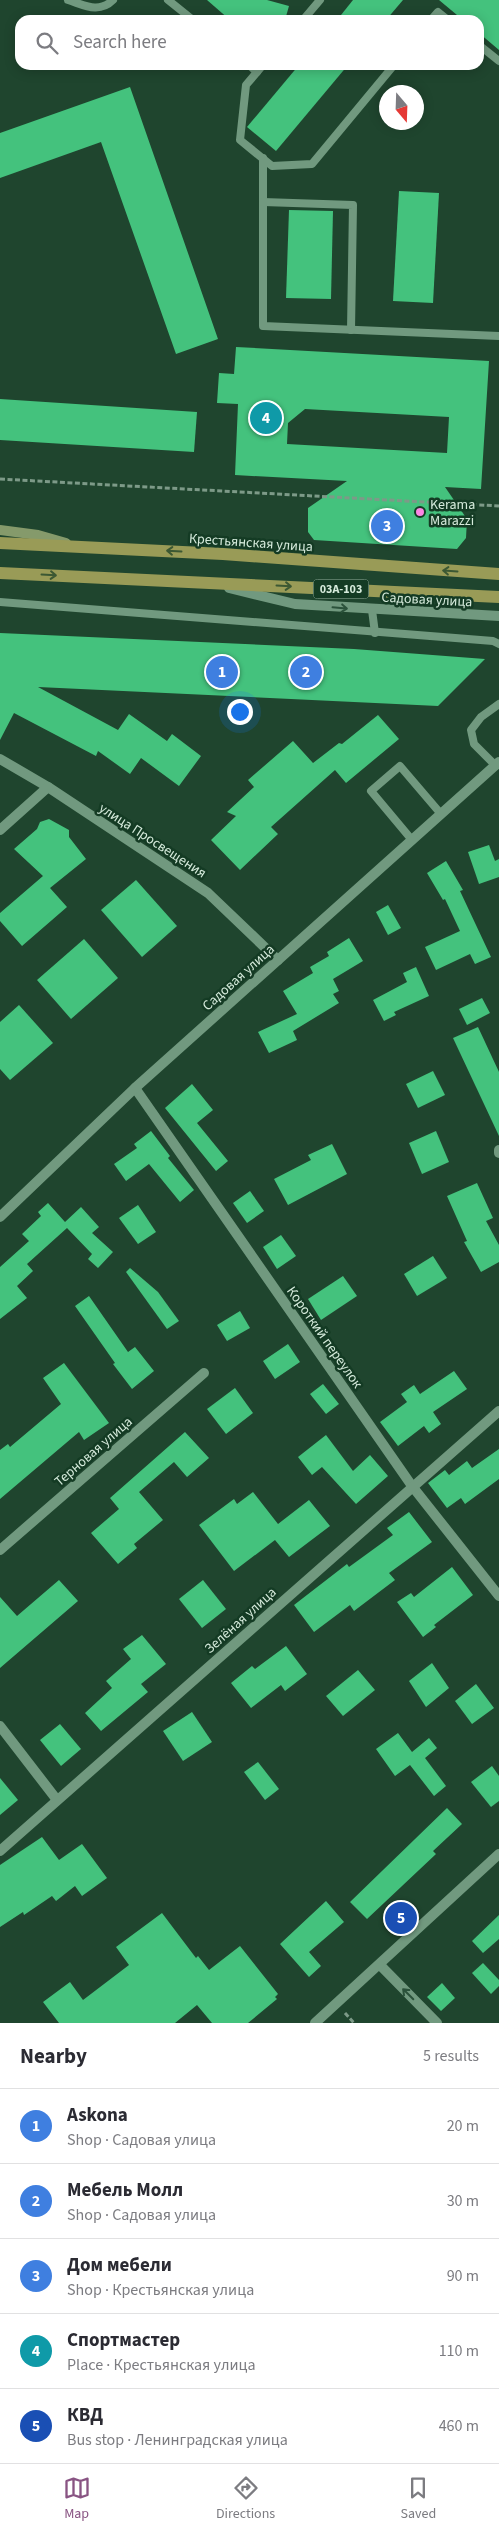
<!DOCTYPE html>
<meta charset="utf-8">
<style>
:root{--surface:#fff;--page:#f7f7f7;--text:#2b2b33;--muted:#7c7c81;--line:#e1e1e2;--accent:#895483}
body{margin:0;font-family:"Source Sans 3",sans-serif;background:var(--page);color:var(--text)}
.compass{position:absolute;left:379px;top:85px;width:45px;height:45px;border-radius:50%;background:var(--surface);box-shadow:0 2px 12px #0003;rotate:161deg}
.you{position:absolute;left:239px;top:711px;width:18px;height:18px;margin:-12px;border:4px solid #fff;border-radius:50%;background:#1a73e8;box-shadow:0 0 0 8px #1a73e833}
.badge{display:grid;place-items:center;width:32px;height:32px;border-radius:50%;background:var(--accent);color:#fff;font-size:16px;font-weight:700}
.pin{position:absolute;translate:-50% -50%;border:2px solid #fff;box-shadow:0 1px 5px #0006}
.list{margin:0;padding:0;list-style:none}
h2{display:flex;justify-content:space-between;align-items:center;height:65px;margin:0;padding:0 20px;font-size:21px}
h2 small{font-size:16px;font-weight:400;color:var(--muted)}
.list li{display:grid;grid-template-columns:32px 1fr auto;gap:15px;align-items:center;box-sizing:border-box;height:75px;padding:0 20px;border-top:1px solid var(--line)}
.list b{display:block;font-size:19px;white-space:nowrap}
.list p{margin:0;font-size:16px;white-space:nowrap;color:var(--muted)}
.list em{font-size:16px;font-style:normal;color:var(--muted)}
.icon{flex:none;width:28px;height:28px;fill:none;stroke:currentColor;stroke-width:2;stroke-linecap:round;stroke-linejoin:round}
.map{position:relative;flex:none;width:499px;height:2023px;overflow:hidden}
.search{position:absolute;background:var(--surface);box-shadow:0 2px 12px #0003;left:15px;right:15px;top:15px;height:55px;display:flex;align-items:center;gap:12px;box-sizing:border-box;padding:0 18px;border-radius:15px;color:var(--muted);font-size:19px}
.sheet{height:440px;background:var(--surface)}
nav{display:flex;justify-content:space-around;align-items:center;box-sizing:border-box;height:70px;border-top:1px solid var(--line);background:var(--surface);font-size:14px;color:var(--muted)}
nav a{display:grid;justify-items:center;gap:2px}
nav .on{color:var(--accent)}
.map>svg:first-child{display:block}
</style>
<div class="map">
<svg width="499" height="2023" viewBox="0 0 499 2023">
<rect width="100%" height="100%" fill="#1f452e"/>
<g fill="#44c27d" fill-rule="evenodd">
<polygon points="207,0 267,0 289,6 285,20 230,20"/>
<polygon points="353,0 403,0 386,20 337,20"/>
<polygon points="439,0 499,0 499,50 479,33 479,20 463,20"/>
<polygon points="299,65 348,65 276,151 247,127"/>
<polygon points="130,87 218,339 176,354 101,142 0,178 0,133"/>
<polygon points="399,191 439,193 433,303 393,301"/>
<polygon points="289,210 333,211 331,299 286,298"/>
<path d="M236,347L489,361L481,489L445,487L467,519L466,538L457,549L314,540L308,532V508L347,481L235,475L238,404L217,403L219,373L234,374ZM305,409L449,417L447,453L287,444L288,423Z"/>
<polygon points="0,399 197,412 194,452 0,440"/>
<polygon points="0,633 354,649 485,659 438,706 38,687 118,730 129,714 167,741 172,734 201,756 179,786 141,758 130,774 98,751 96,756 14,713 0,740"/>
<polygon points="378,715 399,739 346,783 335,770 271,827 278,834 240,870 211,840 236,816 227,812 254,787 248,780 293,741 313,763 339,743 342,744"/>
<polygon points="49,819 69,830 69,837 86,859 50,888 67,907 22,946 0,921 0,913 43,876 14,849 37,829 40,822"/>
<polygon points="489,845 495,861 499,859 499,877 479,884 468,852"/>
<polygon points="446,861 463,890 460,891 491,957 475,964 470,954 436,970 425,947 460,931 445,899 443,900 427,873"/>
<polygon points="136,880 177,926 142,957 101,910"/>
<polygon points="388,905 401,928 388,935 376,912"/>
<polygon points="349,938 363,961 333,979 339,991 333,994 339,1003 293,1031 297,1040 269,1053 258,1032 297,1014 283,991 313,973 310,967 329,956 327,952"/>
<polygon points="84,939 118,978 71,1019 37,980"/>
<polygon points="416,967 429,996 394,1012 396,1015 384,1021 373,1000 407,982 403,973"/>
<polygon points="482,998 490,1013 467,1025 459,1009"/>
<polygon points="19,1005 53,1043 10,1080 0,1069 0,1022"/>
<polygon points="478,1027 499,1072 499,1136 453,1038"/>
<polygon points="433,1071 445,1095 418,1108 406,1084"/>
<polygon points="192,1084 213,1110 197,1123 228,1161 216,1171 165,1108"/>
<polygon points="151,1131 170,1156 168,1158 194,1190 180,1202 149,1164 126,1181 114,1164 137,1148 134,1144"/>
<polygon points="436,1131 449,1162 422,1174 409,1143"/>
<polygon points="332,1144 347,1174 288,1205 274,1179 311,1160 308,1155"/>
<polygon points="477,1183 493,1218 486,1221 499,1245 499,1262 481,1272 464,1242 467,1241 447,1196"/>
<polygon points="250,1191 264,1211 247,1223 233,1203"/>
<polygon points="48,1203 65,1222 81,1207 99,1227 92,1233 113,1252 98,1268 88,1259 92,1254 67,1228 27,1264 33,1271 17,1286 27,1298 0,1319 0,1267 29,1241 22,1234 41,1216 38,1212"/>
<polygon points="138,1205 156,1232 138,1244 119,1218"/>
<polygon points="281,1235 296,1256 277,1269 263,1247"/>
<polygon points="433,1256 447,1278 417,1296 404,1274"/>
<polygon points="130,1268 158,1292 179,1321 167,1329 126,1272"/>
<polygon points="343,1276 357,1296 321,1320 308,1299"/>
<polygon points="89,1296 128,1352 135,1347 154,1371 132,1389 113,1364 115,1363 75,1306"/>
<polygon points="240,1311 250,1328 227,1341 217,1325"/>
<polygon points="288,1344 300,1362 275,1379 263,1361"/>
<polygon points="64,1363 109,1423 84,1440 79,1432 0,1499 0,1450 8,1444 10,1447 61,1404 43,1378"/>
<polygon points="454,1371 467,1389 433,1412 441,1424 429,1433 424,1426 398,1446 380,1422 407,1402 401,1394 414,1385 420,1394"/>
<polygon points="323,1384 339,1404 326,1414 310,1394"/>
<polygon points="235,1388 253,1413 226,1434 207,1409"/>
<polygon points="185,1432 209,1458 187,1477 174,1462 139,1492 163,1520 134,1544 137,1548 118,1564 91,1533 119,1509 110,1498"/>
<polygon points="326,1435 353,1471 370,1455 388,1476 356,1504 322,1467 312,1475 298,1457"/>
<polygon points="499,1449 499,1479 465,1504 461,1498 447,1508 428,1483 445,1470 449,1475 467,1461 472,1468"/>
<polygon points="253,1492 278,1524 309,1500 330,1526 289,1557 275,1540 234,1571 199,1525 234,1499 237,1504"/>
<polygon points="409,1512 432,1542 389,1573 395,1580 354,1611 350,1605 314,1632 294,1605 347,1564 349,1567 393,1535 387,1528"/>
<polygon points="452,1567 473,1595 434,1625 436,1627 423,1637 397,1602 411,1593 414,1597"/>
<polygon points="59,1580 78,1601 0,1668 0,1597 17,1616"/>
<polygon points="203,1580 226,1609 202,1628 179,1599"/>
<polygon points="142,1635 166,1664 141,1684 148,1692 101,1731 85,1713 112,1688 106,1681 131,1659 123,1649"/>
<polygon points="286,1646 307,1674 285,1691 281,1685 251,1708 231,1683 252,1666 255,1669"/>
<polygon points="432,1663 449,1688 426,1707 409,1681"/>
<polygon points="358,1670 375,1690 343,1716 326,1696"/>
<polygon points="476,1684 494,1708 472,1724 455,1701"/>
<polygon points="192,1712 212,1742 183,1761 163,1731"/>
<polygon points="60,1724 81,1749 61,1766 40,1740"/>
<polygon points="398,1733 412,1752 429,1738 437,1748 425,1758 446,1786 434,1796 410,1765 395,1776 376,1749"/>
<polygon points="258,1762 279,1789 265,1800 244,1772"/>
<polygon points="492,1766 499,1776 499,1801 491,1807 471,1782"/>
<polygon points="0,1778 18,1800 0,1815"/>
<polygon points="447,1808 462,1824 433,1851 436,1854 367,1919 350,1902"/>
<polygon points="42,1837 59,1860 82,1844 107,1878 82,1896 75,1886 56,1901 52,1896 24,1915 23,1912 0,1927 0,1865"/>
<polygon points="326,1901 344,1922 309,1952 321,1966 309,1977 280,1944"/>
<polygon points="162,1913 196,1958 198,1956 209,1970 240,1946 278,1994 275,1997 277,1999 248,2023 212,2023 197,2005 175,2023 59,2023 43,2002 70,1982 83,2000 129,1965 116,1947"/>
<polygon points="499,1915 499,1939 483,1953 472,1941"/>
<polygon points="483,1963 499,1980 499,1986 491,1994 472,1973"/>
<polygon points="442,1983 455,1998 441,2011 427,1997"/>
</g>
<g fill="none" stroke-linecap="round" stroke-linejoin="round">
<g stroke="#7d9a88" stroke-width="3" stroke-dasharray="5 2.5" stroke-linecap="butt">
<polyline points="0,479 499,506"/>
<polyline points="345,2013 354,2023"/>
</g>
<g stroke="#71997f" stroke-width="8">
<path d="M68,0C84,5 99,14 113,0"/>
<polyline points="168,0 193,20"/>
<polyline points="303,20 320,0"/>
<polyline points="431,20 438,12 448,20"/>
<polyline points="479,45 499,61"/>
<polyline points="249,65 257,72"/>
<polyline points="263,65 246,85 240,140 272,166 312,164 394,65"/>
<polyline points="263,158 263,326 499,336"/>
<polyline points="263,202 353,205 351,330"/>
<polyline points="0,602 493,641 499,644"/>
<polyline points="372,610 375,633"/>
<polyline points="496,766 474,744 471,730 481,717 499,704"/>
<polyline points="412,840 371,791 400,766 441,814"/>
</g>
<g stroke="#71997f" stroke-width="10">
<polyline points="229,588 295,604 499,616"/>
<polyline points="0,759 48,787 208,893 278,960"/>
<polyline points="0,830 48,787"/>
<polyline points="135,1088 412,1486 499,1596"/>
<polyline points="499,1150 499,1153"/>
<polyline points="0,1217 135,1088 499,762"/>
<polyline points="0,1550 204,1373"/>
<polyline points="0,1726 57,1800"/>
<polyline points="0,1851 499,1411"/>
<polyline points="380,1965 437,2023"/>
<polyline points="315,2023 499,1854"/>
</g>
<polyline stroke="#859a6b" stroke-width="10" points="0,530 38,535 66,543"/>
<g stroke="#999b57" stroke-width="12">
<polyline points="0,543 223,554 499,574"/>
<polyline points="0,573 499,597"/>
</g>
</g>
<defs><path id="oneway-shaft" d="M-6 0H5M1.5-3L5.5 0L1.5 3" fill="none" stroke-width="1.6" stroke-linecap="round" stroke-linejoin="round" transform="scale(1.25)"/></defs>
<g stroke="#3c5833">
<use href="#oneway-shaft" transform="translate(174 551) rotate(-177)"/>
<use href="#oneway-shaft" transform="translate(450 571) rotate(-176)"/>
<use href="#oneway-shaft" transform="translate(49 575) rotate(3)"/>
<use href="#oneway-shaft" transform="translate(284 586) rotate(3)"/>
</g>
<g stroke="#2b523b">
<use href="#oneway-shaft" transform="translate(340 608) rotate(5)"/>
<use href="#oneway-shaft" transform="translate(408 1994) rotate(-135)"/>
</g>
<circle fill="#fc86e4" stroke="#143b24" stroke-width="2" cx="420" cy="512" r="5"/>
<g text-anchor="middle" stroke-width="5" stroke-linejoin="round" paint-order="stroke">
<rect fill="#143b24" stroke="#9cb6a5" stroke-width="1" x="313.5" y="579.5" width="55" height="19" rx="4"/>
<g font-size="12" font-weight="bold" fill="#d6ebdc">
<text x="341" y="593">03А-103</text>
</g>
<g font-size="14" fill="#d6ebdc" stroke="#143b24" text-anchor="start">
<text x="430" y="509">Kerama<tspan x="430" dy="16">Marazzi</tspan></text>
</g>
<g font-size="14" fill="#d6ebdc" stroke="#143b24">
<text transform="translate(251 542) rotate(4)" y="5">Крестьянская улица</text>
<text transform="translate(427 599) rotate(3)" y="5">Садовая улица</text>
<text transform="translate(153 840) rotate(33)" y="5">улица Просвещения</text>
<text transform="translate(238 977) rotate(-42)" y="5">Садовая улица</text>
<text transform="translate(325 1337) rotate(55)" y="5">Короткий переулок</text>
<text transform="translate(93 1451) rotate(-41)" y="5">Терновая улица</text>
<text transform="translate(240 1620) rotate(-42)" y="5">Зелёная улица</text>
</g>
</g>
</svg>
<svg class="compass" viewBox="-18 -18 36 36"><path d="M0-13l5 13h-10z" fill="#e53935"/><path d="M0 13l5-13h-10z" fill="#7c7c81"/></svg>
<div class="you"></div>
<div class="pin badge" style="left:222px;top:672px;background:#3f7fe0">1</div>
<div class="pin badge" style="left:306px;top:672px;background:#3f7fe0">2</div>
<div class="pin badge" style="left:387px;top:526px;background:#3f7fe0">3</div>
<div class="pin badge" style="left:266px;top:418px;background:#0f9aa8">4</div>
<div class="pin badge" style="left:401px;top:1918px;background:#1a4fb4">5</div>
<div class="search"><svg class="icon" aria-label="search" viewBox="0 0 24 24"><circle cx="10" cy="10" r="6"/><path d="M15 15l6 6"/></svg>Search here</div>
</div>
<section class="sheet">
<h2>Nearby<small>5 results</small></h2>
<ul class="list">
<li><span class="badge" style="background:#3f7fe0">1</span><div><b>Askona</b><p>Shop · Садовая улица</p></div><em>20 m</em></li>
<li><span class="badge" style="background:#3f7fe0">2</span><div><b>Мебель Молл</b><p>Shop · Садовая улица</p></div><em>30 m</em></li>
<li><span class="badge" style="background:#3f7fe0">3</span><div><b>Дом мебели</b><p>Shop · Крестьянская улица</p></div><em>90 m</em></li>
<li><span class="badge" style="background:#0f9aa8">4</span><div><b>Спортмастер</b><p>Place · Крестьянская улица</p></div><em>110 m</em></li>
<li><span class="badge" style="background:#1a4fb4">5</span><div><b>КВД</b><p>Bus stop · Ленинградская улица</p></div><em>460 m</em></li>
</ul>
</section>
<nav>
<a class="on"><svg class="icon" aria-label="map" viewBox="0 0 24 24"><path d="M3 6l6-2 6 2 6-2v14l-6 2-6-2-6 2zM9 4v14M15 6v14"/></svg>Map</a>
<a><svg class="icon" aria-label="directions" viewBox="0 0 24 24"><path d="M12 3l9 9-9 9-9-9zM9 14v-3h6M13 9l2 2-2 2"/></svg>Directions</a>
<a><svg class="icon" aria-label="saved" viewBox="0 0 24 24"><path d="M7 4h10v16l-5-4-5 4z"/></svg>Saved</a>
</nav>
